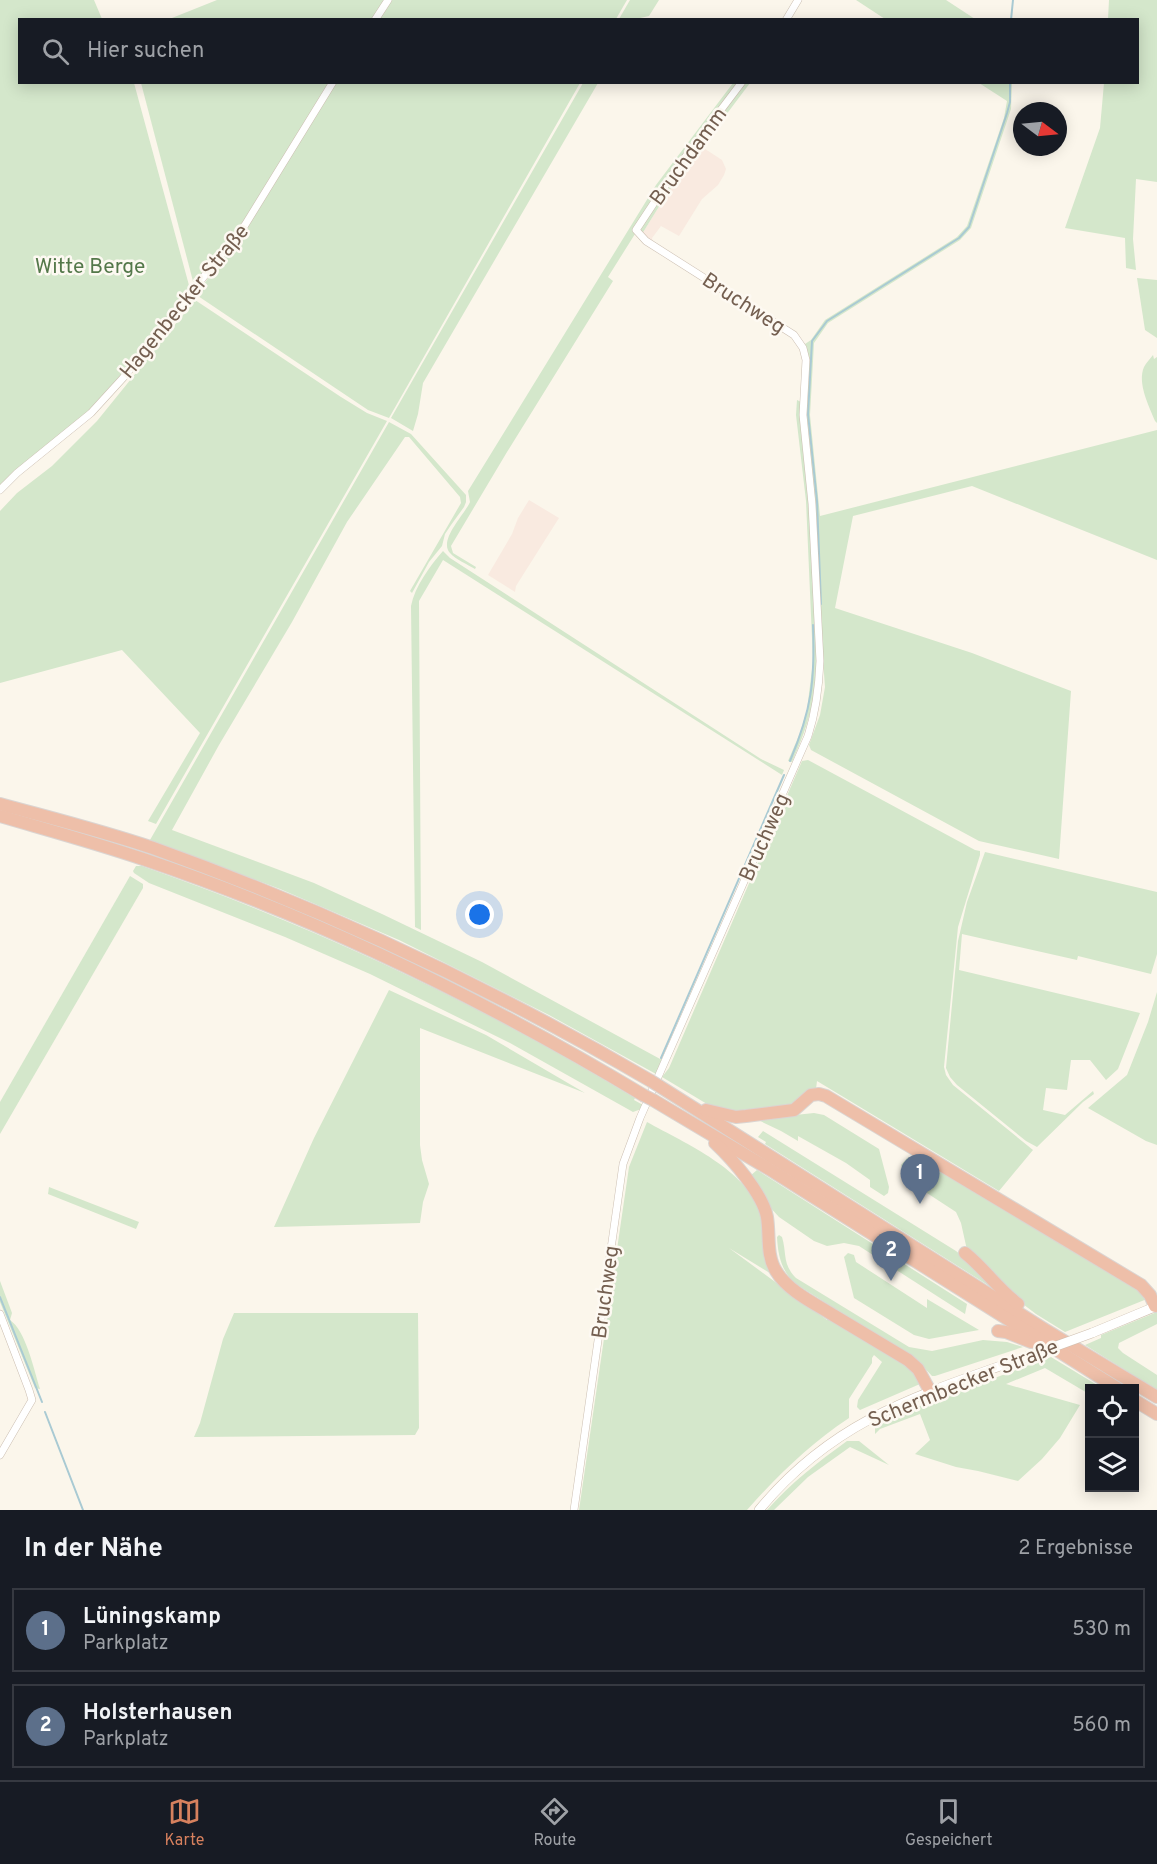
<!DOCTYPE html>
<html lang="de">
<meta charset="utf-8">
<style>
:root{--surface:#171b24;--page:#20242c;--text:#f1f3f6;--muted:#9ea1a6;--line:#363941;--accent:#d7815e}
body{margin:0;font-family:Overpass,sans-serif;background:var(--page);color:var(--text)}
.controls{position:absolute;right:18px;bottom:18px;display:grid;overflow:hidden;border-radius:0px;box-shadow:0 3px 15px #0003}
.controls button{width:54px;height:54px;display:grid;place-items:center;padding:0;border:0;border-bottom:2px solid var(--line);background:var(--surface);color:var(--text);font:30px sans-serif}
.compass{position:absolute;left:1013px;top:102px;width:54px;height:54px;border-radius:50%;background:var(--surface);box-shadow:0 3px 15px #0003;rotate:106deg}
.you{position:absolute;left:480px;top:915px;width:21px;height:21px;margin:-15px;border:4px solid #fff;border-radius:50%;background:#1a73e8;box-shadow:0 0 0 9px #1a73e833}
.badge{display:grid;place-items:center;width:39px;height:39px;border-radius:50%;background:var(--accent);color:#fff;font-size:20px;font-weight:700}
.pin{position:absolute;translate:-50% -50px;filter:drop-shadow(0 2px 3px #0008)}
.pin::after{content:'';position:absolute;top:32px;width:21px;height:18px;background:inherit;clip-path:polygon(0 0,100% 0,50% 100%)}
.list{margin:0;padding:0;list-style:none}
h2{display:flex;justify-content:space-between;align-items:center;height:78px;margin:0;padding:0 24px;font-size:26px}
h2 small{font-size:20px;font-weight:400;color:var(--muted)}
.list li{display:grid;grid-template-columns:39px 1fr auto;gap:18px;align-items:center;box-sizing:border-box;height:84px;margin:0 12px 12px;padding:0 12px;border:2px solid var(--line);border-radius:0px}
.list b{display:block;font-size:22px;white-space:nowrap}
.list p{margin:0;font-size:20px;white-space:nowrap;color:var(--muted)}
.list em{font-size:20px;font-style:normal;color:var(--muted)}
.icon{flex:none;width:33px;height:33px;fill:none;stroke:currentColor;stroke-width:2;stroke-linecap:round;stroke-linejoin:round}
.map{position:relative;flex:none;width:1157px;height:1510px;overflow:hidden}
.search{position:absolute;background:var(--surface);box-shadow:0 3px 15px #0003;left:18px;right:18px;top:18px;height:66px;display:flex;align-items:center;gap:15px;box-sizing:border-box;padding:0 21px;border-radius:0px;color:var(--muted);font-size:22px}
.sheet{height:270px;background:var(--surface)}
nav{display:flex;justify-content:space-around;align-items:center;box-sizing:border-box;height:84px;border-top:2px solid var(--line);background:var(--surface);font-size:16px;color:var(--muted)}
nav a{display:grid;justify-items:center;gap:3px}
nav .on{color:var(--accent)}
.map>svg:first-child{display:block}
</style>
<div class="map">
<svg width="1157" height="1510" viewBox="0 0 1157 1510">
<rect width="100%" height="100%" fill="#fbf6eb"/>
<g fill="#f9eae0">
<polygon points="702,147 722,160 726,169 724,175 718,185 702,199 679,236 661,226 652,238 653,243 642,234 668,192"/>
<polygon points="529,500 559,518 516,586 515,592 488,575 512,534 518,518"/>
</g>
<g fill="#d4e7cb">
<polygon points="0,0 94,0 102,19 20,20 20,82 134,83 190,289 128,367 89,412 0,486"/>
<polygon points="217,0 385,0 372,19 167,20"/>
<polygon points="391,0 627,0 616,19 378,20"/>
<polygon points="630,0 659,0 649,16 636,19 619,19"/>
<polygon points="856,0 946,0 975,19 885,19"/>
<polygon points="1109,0 1157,0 1157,182 1136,179 1133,239 1136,270 1126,268 1125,238 1065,228 1100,128 1104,83 1138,82 1138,20 1108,19"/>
<polygon points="141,83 330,83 244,222 194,285"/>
<polygon points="336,83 580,83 389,418 368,410 198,296 197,293 248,226"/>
<polygon points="583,83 598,83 423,383 418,414 413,431 391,418"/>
<path d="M733,83H738L659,189L636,225L635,234L608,277L613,281L507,452L451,546L453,553L476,567L475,569C467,564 456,560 450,553C438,540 465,514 470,502L468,491L656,185Z"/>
<polygon points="745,83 750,83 668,192 642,234 640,230 663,192"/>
<polygon points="979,83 1012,83 1011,109 971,228 960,240 828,323 814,343 810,415 820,516 1157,430 1157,560 972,486 853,516 835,608 972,653 1071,691 1059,859 979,841 811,750 809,745 820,715 825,687 805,415 807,350 805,344 811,340 825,320 957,237 967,226 1004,118 1007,101"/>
<polygon points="1137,278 1157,280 1157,338 1145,330"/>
<polygon points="195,300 341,397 367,413 387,421 156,824 148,821 200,733 122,650 0,683 0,511 17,493 52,466 97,421"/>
<path d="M1153,355L1154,359L1157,357V423L1155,421C1149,406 1137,383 1144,367C1146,363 1150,359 1153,355Z"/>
<path d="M797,400L801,402C806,465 811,528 814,591C815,622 819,655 815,687C812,713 803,737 792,762L788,761L800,733L807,710L813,661L806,501L796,415Z"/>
<polygon points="389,422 411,434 466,495 466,502 464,507 451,525 445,534 442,546 429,562 412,593 410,591 461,503 460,497 409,437 405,437 347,522 292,622 219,745 172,830 314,883 382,914 482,962 662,1060 656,1074 549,1015 399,940 280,889 150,840"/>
<path d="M443,551L450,558L761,759L784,770L782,775L443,560L419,601L421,930L415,927L411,606C415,586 430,566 443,551Z"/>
<polygon points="808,760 975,850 980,851 980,855 958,927 944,1067 946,1075 953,1085 1033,1150 999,1191 817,1081 816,1089 796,1105 734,1112 712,1107 662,1077 669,1068 802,761"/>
<polygon points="985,852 1157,892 1157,954 1151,974 1078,956 1077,960 962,934 959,970 1140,1013 1118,1069 1106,1080 1090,1060 1071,1060 1067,1090 1046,1088 1043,1110 1065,1115 1093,1091 1094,1094 1083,1102 1037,1147 1026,1141 957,1085 950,1077 946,1068 958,941 967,902"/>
<path d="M136,866H142C314,926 479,1003 635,1098L634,1100L643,1105L644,1108L633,1112L510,1043L370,974L285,937L149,883L134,873L133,871Z"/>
<polygon points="130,876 143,884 143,888 0,1134 0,1102"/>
<polygon points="389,990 486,1035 585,1093 420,1028 420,1145 422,1160 429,1184 423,1202 420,1223 274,1227 314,1138"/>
<polygon points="1157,992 1157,1145 1146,1141 1088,1108 1127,1075 1148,1022"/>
<polygon points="814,1113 824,1115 879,1149 889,1187 888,1193 884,1196 870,1187 870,1180 846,1163 798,1136 798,1141 781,1131 756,1119"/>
<path d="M647,1122C686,1144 747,1169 762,1216C767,1235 769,1256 773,1275L729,1248L827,1320L830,1316L916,1373L920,1384L860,1410L857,1407L858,1400L882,1362L874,1355L872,1358V1363L849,1399V1418C810,1444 778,1475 747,1510H579L629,1167Z"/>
<polygon points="763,1131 956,1251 971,1263 991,1287 765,1144 766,1142 758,1137"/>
<polygon points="917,1155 1142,1292 1147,1299 1065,1332 1036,1314 1003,1289 967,1250 961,1223 956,1212 907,1180 901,1165 907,1158"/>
<polygon points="757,1170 967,1304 965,1314 859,1246 844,1243 827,1246 814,1241 779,1217 768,1205 750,1176"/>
<polygon points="49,1187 139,1222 136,1229 48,1194"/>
<path d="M779,1235L782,1237C787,1253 782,1264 796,1278L909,1347L932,1351L983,1340L1007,1342L1023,1347L935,1376H932L916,1359L794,1283C781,1269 778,1255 777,1237Z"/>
<polygon points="848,1253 854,1255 856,1262 927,1308 927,1299 979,1330 929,1339 914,1335 854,1298 844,1257"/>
<path d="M0,1281L12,1313L10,1320C26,1331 34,1370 40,1389L35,1388L0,1302Z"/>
<polygon points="1157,1312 1157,1324 1119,1343 1118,1348 1123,1353 1157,1375 1157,1390 1085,1345 1101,1338 1101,1335"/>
<polygon points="234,1313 418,1313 419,1428 415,1435 194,1437 200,1423 223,1339"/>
<polygon points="1051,1357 1102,1388 1090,1388 1089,1394 1045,1368 1006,1384 1080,1405 1060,1438 1042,1459 1018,1481 978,1471 956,1467 915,1454 930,1440 920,1414 880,1429 875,1434 875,1427 917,1407"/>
<path d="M847,1441H859L889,1465L850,1447L808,1477L774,1510H767C791,1483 818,1462 847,1441Z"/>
</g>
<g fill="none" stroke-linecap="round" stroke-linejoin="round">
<g stroke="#a9cad3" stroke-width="2">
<polyline points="1011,20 1013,0"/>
<polyline points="821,604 817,501 808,414 812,341 827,321 959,238 969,227 1007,113 1010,102 1010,82"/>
<path d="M790,761C812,709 815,680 813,625"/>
<polyline points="661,1058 784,775"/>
<polyline points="0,1297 42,1402"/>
<polyline points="45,1412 83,1510"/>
</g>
<g stroke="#ccbfb2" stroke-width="8">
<g id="street">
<polyline points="375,20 388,0"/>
<polyline points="786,20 798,0"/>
<polyline points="0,490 17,473 91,413 123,378 245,225 333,82"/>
<polyline points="0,1314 29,1390 32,1400 0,1455"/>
<path d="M574,1510L623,1164L640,1118L808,736C816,711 819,687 820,661L812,504L803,415L806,360L803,348L794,335L646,241L636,230L677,168L742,82"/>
</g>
</g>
<g stroke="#cebfb0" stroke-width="10">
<g id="secondary">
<polyline points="1092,1333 1157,1306"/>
<path d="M759,1510C834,1419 919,1395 1026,1357"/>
</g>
</g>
<g stroke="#dbd5d2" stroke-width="14">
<g id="highway">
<path d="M0,804C51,818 103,831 153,848C326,910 492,988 651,1081"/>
<path d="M0,816C48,830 96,843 143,859C318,918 485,1000 643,1095"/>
<polyline points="659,1086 1044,1329 1157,1397"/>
<polyline points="653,1100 769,1169 1117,1388"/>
<polyline points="706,1110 736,1117 746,1116 794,1110 811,1095 819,1094 826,1096 1141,1285 1150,1295 1155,1306"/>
<path d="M715,1143C732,1159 763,1194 767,1217C770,1235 766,1255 776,1271C788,1291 814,1303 833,1315C858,1330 883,1345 908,1360L918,1369L930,1391"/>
<path d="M965,1253C984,1268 998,1289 1018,1304"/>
<polyline points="998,1331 1006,1332 1031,1342"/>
<polyline points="1134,1400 1157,1414"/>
</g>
</g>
<use href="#street" stroke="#fff" stroke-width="7"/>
<use href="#secondary" stroke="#fff" stroke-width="9"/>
<use href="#highway" stroke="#eebfa9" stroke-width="12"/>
<g stroke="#cebfb0" stroke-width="10" stroke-linecap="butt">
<polyline id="secondary-bridge" points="1026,1357 1092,1333"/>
</g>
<g stroke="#dbd5d2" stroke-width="14" stroke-linecap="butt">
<g id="highway-bridge">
<polyline points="651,1081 659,1086"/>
<polyline points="643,1095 653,1100"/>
</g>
</g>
<use href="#secondary-bridge" stroke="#fff" stroke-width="9"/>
<use href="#highway-bridge" stroke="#eebfa9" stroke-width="12"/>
</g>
<g text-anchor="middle" stroke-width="5" stroke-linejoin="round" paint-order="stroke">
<g font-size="21" fill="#745f50" stroke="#fdf9f2">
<text transform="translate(688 156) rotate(-54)" y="7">Bruchdamm</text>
<text transform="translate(184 301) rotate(-51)" y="7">Hagenbecker Straße</text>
<text transform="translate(744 303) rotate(33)" y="7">Bruchweg</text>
<text transform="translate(764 837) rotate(-66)" y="7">Bruchweg</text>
<text transform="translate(605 1292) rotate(-82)" y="7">Bruchweg</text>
<text transform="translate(963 1383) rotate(-22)" y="7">Schermbecker Straße</text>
</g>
<g font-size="21" fill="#54784a" stroke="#fdf9f2">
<text x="90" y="273">Witte Berge</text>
</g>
</g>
</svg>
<div class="controls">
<button><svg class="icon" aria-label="locate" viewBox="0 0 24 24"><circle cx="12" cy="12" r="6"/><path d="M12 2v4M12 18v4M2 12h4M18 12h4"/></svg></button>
<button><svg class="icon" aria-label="layers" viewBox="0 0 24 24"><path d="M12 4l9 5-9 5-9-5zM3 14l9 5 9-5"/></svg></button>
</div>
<svg class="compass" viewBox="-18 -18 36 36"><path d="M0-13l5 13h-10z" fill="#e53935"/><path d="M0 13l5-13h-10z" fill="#9ea1a6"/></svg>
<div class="you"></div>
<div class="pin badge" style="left:920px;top:1204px;background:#5c6f8a">1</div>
<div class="pin badge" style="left:891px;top:1281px;background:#5c6f8a">2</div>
<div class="search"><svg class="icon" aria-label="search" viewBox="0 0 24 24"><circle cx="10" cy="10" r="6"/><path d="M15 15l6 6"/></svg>Hier suchen</div>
</div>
<section class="sheet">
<h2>In der Nähe<small>2 Ergebnisse</small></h2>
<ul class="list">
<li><span class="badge" style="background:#5c6f8a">1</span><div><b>Lüningskamp</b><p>Parkplatz</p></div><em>530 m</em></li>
<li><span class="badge" style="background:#5c6f8a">2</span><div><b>Holsterhausen</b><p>Parkplatz</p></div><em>560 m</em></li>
</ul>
</section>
<nav>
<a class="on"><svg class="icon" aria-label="map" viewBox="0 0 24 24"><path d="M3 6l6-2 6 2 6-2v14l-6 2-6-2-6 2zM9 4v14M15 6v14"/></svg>Karte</a>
<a><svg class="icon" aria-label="directions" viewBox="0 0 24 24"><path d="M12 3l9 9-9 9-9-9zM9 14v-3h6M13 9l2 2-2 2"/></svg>Route</a>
<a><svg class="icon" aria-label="saved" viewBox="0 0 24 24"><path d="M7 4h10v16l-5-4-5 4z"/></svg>Gespeichert</a>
</nav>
